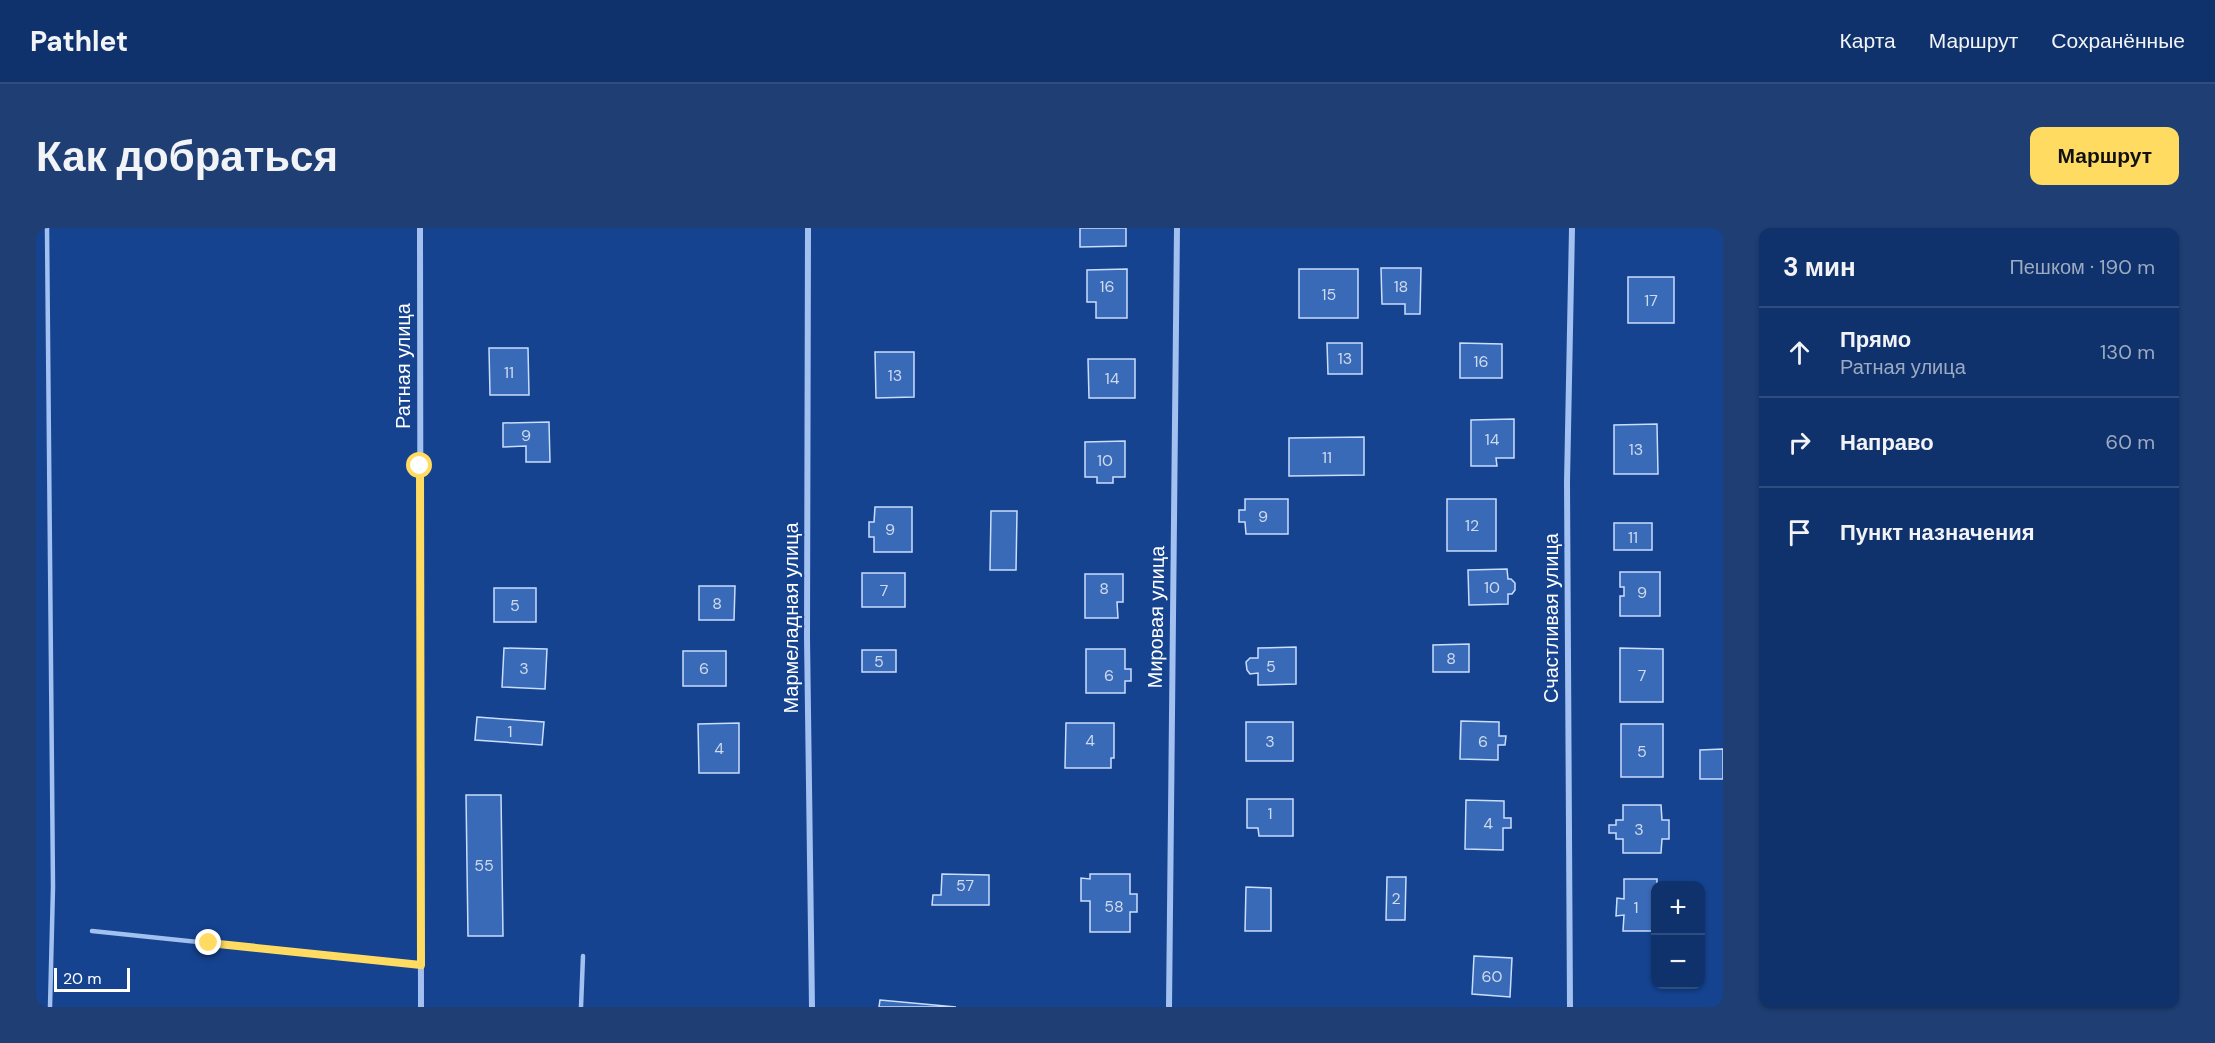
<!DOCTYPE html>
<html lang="ru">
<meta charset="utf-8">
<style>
:root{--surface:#10326c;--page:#1e3e74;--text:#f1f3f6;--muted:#9caac2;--line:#304d7f;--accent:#ffdb61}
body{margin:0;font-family:"DM Sans",sans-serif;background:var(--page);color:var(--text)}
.controls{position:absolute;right:18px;bottom:18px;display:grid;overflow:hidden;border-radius:12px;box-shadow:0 2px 4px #0004}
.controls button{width:54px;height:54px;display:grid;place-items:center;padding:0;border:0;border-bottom:2px solid var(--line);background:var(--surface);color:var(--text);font:30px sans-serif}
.scale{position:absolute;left:18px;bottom:15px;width:76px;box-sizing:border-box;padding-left:6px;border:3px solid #fff;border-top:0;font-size:16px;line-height:21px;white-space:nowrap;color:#fff;-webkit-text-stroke:4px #154390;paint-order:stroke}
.stop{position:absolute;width:18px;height:18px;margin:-14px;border:4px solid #ffdb61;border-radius:50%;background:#fff}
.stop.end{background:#ffdb61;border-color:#fff;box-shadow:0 2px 6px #0008}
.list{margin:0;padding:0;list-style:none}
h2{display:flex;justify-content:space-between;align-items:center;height:78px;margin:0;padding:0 24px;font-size:26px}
h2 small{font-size:20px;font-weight:400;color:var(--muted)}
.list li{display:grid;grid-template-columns:39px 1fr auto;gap:18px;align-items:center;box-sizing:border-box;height:90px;padding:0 24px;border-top:2px solid var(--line)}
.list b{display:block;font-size:22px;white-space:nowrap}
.list p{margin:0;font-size:20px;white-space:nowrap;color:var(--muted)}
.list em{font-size:20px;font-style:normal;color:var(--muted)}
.icon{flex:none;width:33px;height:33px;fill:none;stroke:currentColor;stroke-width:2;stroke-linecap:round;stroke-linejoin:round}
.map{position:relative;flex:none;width:1687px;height:779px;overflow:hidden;border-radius:12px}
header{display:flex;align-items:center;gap:36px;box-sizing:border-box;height:84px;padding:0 30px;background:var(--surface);border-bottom:2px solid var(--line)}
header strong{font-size:28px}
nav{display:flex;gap:33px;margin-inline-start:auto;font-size:21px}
.intro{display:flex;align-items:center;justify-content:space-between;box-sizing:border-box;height:144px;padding:0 36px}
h1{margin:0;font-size:42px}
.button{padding:15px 27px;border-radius:12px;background:var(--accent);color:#111;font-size:21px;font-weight:700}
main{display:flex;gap:36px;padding:0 36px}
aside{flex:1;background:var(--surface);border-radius:12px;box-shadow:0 2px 4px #0004}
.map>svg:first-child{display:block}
</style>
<header>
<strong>Pathlet</strong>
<nav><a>Карта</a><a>Маршрут</a><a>Сохранённые</a></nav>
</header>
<div class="intro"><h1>Как добраться</h1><a class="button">Маршрут</a></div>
<main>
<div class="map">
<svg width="1687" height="779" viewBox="0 0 1687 779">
<rect width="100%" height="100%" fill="#154390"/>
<g fill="#396ab7" stroke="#c9ddfc" stroke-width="1.5">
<polygon points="1044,0 1090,0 1090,18 1044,19"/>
<polygon points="1345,40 1385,40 1384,86 1369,86 1369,76 1346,76"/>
<polygon points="1091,41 1091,90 1060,90 1060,74 1051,74 1051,42"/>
<rect x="1263" y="41" width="59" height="49"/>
<rect x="1592" y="49" width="46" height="46"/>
<polygon points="1291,115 1326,115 1326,146 1292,146"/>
<polygon points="1424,115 1466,116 1466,150 1424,150"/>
<polygon points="453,120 492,120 493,167 454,167"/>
<polygon points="839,124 878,124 878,169 840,170"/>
<polygon points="1052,131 1099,131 1099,170 1053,170"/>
<polygon points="1478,191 1478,230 1460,230 1461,238 1435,238 1435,192"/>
<polygon points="513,194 514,234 490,234 490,218 467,219 467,195"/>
<polygon points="1621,196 1622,246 1578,246 1578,197"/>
<polygon points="1328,209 1328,247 1253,248 1253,210"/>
<polygon points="1089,213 1089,249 1077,249 1077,255 1061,255 1061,249 1049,249 1049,214"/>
<polygon points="1209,271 1252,271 1252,306 1210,306 1209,294 1203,294 1203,282 1209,282"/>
<rect x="1411" y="271" width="49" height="52"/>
<polygon points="839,279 876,279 876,324 838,324 838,309 833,309 833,294 838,294"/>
<polygon points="955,283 981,283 980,342 954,342"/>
<rect x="1578" y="295" width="38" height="27"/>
<polygon points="1471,341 1472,351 1475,351 1479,355 1479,362 1476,366 1472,366 1472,376 1433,377 1432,342"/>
<polygon points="1584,344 1624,344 1624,388 1584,388 1584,368 1588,368 1588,359 1584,359"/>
<rect x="826" y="345" width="43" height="34"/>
<polygon points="1049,346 1087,346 1087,374 1081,374 1082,390 1049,390"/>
<polygon points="663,358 699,358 698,392 663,392"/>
<rect x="458" y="360" width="42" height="34"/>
<polygon points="1433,416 1433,444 1397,444 1397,417"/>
<polygon points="1260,419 1260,456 1222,457 1222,445 1214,446 1211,442 1210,434 1214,430 1222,430 1222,420"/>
<polygon points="468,420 511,421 509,461 466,459"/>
<polygon points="1584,420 1627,421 1627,474 1584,474"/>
<polygon points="1050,421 1089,421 1089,441 1095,441 1095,453 1089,453 1089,465 1050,465"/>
<rect x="826" y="422" width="34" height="22"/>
<rect x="647" y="423" width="43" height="35"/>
<polygon points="441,489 508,494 506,517 439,512"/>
<polygon points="1425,493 1463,494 1463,508 1470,508 1469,517 1462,517 1462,532 1424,531"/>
<rect x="1210" y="494" width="47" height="39"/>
<polygon points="703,495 703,545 663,545 662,496"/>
<polygon points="1030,495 1078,495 1078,530 1075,530 1075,540 1029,540"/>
<rect x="1585" y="496" width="42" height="53"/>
<polygon points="1687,521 1687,551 1664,551 1664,522"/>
<polygon points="430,567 465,567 467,708 432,708"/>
<polygon points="1211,571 1257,571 1257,608 1223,608 1222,600 1211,600"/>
<polygon points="1430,572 1468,573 1468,590 1475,590 1475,600 1467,600 1467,622 1429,621"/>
<polygon points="1587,577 1625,577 1626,592 1633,592 1633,611 1626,611 1625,625 1587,625 1587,611 1580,611 1580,605 1573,605 1573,597 1580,597 1580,592 1587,592"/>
<polygon points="906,646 953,647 953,677 896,677 897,667 905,667"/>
<polygon points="1054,646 1094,646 1094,666 1101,666 1101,684 1094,684 1094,704 1054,704 1054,673 1045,673 1045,650 1054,651"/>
<polygon points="1351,649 1370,649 1369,692 1350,692"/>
<polygon points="1588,651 1621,651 1620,703 1587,703 1588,687 1580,688 1581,670 1588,671"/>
<polygon points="1210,659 1235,660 1235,703 1209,703"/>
<polygon points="1438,728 1476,730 1474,769 1436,766"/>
<polygon points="844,772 920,779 843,779"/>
</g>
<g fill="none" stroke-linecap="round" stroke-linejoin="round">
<g stroke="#a2c0f0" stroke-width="4.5">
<polyline points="11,0 17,659 14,779"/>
<polyline points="56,703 385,737"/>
<polyline points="545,779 547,728"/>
</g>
<g stroke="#a2c0f0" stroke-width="6">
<polyline points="384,0 385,779"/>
<polyline points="772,0 771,409 776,779"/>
<polyline points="1133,779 1141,0"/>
<polyline points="1534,779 1531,254 1536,0"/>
</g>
</g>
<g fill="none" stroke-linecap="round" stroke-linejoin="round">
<polyline stroke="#ffdb61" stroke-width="8" points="173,715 385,737 384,238"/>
</g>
<g text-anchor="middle" stroke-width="4.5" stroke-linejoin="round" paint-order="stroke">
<g font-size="16" fill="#cedaed">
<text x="1071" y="64">16</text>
<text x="1365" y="64">18</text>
<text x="1293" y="72">15</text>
<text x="1615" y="78">17</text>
<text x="1309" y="136">13</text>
<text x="1445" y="139">16</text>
<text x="473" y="150">11</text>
<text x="859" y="153">13</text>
<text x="1076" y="156">14</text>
<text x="490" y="213">9</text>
<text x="1456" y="217">14</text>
<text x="1600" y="227">13</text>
<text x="1291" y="235">11</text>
<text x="1069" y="238">10</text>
<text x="1227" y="294">9</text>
<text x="1436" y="303">12</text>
<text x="854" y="307">9</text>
<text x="1597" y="315">11</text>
<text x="1456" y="365">10</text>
<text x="1068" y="366">8</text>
<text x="848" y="368">7</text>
<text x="1606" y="370">9</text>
<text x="681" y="381">8</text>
<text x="479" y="383">5</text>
<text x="1415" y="436">8</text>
<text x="843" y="439">5</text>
<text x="1235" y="444">5</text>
<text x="488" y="446">3</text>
<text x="668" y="446">6</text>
<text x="1073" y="453">6</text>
<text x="1606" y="453">7</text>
<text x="474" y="509">1</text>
<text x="1054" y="518">4</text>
<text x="1234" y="519">3</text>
<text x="1447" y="519">6</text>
<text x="683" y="526">4</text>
<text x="1606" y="529">5</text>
<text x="1234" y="591">1</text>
<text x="1452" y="601">4</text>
<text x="1603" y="607">3</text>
<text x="448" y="643">55</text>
<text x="929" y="663">57</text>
<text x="1360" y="676">2</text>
<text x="1078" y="684">58</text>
<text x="1600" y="685">1</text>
<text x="1456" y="754">60</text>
</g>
<g font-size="20" fill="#fff" stroke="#154390">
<text transform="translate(367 138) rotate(-90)" y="7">Ратная улица</text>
<text transform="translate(1120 389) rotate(-89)" y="7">Мировая улица</text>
<text transform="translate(755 390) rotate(-90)" y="7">Мармеладная улица</text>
<text transform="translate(1515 390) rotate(-90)" y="7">Счастливая улица</text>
</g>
</g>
</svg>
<div class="controls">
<button>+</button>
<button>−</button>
</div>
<div class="scale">20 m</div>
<div class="stop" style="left:384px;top:238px"></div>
<div class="stop end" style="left:173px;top:715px"></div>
</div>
<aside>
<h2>3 мин<small>Пешком · 190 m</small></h2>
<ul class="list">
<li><svg class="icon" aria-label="ahead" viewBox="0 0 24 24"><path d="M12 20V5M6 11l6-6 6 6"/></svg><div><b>Прямо</b><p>Ратная улица</p></div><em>130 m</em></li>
<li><svg class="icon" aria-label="right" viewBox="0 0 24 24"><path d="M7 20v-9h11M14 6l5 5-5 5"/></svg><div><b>Направо</b></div><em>60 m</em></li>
<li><svg class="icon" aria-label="arrive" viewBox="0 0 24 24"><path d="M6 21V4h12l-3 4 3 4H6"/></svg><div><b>Пункт назначения</b></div></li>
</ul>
</aside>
</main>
